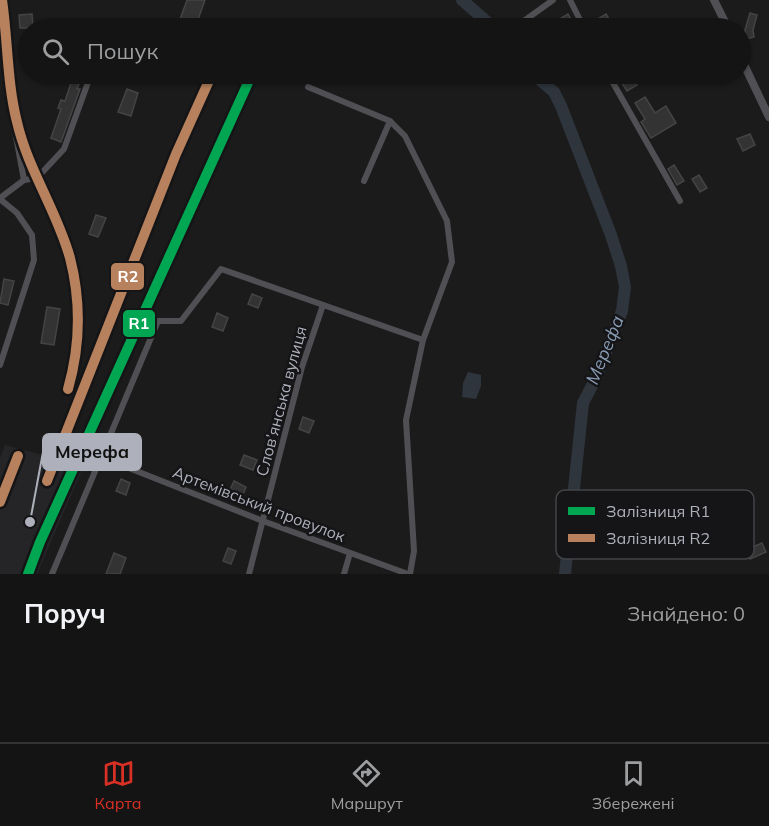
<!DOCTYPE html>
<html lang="uk">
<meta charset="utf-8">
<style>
:root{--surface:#141414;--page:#212122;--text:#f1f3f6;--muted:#9d9ea0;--line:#333334;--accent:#d93025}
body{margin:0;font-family:Mulish,sans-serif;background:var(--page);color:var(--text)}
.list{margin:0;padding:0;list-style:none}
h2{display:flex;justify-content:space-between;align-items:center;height:78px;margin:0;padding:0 24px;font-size:26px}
h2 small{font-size:20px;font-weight:400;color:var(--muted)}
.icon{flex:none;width:33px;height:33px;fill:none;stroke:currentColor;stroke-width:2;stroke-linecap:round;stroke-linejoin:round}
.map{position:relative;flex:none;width:769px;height:574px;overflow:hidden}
.search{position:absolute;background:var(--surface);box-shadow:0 2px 4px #0004;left:18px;right:18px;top:18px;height:66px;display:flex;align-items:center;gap:15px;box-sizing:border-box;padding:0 21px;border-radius:33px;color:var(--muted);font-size:22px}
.sheet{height:168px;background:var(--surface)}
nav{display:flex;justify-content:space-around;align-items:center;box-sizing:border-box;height:84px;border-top:2px solid var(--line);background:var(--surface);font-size:16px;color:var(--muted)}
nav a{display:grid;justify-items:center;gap:3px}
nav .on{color:var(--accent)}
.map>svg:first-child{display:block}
</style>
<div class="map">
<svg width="769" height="574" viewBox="0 0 769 574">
<rect width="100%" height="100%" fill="#1b1b1b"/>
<polygon fill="#252527" points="5,445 42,455 82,470 37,574 0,574 0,458"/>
<polygon fill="#2f353d" points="468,372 481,375 481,386 476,399 462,397 463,383"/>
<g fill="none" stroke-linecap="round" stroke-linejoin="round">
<g stroke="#2f353d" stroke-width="12">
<polyline points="462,0 494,28"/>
<polyline points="533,74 554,92 561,106 611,235 621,266 625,287 622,311 596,378 583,403 565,574"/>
</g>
</g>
<g fill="#333" stroke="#444447" stroke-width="1.5">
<polygon points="187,0 205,0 195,28 178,25"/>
<polygon points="750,13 757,15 753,30 754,37 746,39 745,30"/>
<polygon points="32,14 33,28 20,28 19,15"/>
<polygon points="568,14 572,21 567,23 570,28 553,28 551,24"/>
<polygon points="606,14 612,24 605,28 597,28 593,22"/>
<polygon points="74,74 83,74 77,89 80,89 61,142 51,138 61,109 58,108 61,100 65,101"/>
<polygon points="616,74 629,74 637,85 627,91"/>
<polygon points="127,89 138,93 131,116 118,112"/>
<polygon points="645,97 655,113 666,106 676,123 651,138 641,122 645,119 635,103"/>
<polygon points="750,134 755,145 743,151 737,139"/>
<polygon points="674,165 684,181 677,185 668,169"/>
<polygon points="699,175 707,188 700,192 692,179"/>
<polygon points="96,215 106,218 98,237 89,234"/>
<polygon points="4,279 14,281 8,305 0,303"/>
<polygon points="252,294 262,298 258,308 248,304"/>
<polygon points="47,307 60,309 54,345 41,343"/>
<polygon points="217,313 228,318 223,331 212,327"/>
<polygon points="303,417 314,421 309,433 299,429"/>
<polygon points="244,455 257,460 253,470 240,465"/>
<polygon points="121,479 130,483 126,495 116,491"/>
<polygon points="234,481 246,487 242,497 229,492"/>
<polygon points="762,543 766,552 750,559 746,550"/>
<polygon points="228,548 236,551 231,564 223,561"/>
<polygon points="114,553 126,558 120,574 106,574"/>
</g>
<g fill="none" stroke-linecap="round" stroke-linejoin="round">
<g stroke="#505054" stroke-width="6">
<polyline points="570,0 584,28"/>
<polyline points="0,24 11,110 24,180"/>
<polyline points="514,28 553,0"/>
<polyline points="608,74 680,201"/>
<polyline points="308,87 390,121 405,136 447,221 452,262 423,340 406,420 414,551 410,574"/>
<polyline points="364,181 390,121"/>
<polyline points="0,198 24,180 37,178 64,149 91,74"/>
<polyline points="0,199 17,213 32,235 34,260 0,365"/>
<polyline points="101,457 263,521 408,574"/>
<polyline points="52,574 158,321 181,321 221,269 423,340"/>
<polyline points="249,574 302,367 323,305"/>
<polyline points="344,574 350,553"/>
</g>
<g stroke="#505054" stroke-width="8">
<polyline points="714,0 728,28"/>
<polyline points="740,56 769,117"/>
</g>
<g stroke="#151517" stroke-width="15">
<polyline id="rail-1" points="28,574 40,542 252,74"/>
</g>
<g stroke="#151517" stroke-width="15">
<g id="rail-2">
<path d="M2,0C8,41 7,83 17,122C28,170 57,211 70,258C81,301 80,347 68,389"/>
<polyline points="47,481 176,154 212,74"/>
<polyline points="0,502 18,456"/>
</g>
</g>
<use href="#rail-1" stroke="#00a651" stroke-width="10"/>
<use href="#rail-2" stroke="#b6815c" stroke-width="10"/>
</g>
<g text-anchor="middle" stroke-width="5" stroke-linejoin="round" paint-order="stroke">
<g font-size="16" fill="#aeb0bb" stroke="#151517">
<text transform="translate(281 401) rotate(-75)" y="6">Слов’янська вулиця</text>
<text transform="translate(259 504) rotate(21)" y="6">Артемівський провулок</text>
</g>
<g font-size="18" font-style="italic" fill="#889bb3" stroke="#151517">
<text transform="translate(605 350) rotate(-68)" y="6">Мерефа</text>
</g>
</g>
<rect x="556" y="490" width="198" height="69" rx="9" fill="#151517" stroke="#434448" stroke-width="1.5"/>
<rect x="568" y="507" width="27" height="8" fill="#00a651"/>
<rect x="568" y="534" width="27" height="8" fill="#b6815c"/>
<g font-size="16" fill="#aeb0bb">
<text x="606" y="517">Залізниця R1</text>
<text x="606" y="544">Залізниця R2</text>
</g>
<path fill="none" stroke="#aeb0bb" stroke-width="2" d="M30 522L43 452"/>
<circle fill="#aeb0bb" stroke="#151517" stroke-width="2" cx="30" cy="522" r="6"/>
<rect fill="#aeb0bb" stroke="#aeb0bb" stroke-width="2" x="43" y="434" width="98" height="36" rx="6"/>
<g font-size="18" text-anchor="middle" font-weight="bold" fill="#111">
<text x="92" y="458">Мерефа</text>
</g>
<g stroke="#151517" stroke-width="2">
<rect x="110" y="262" width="35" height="29" rx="6" fill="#b6815c"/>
<rect x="122" y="309" width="34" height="29" rx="6" fill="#00a651"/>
</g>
<g font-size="16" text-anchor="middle" font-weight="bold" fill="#fff">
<text x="128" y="282">R2</text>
<text x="139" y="329">R1</text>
</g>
</svg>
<div class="search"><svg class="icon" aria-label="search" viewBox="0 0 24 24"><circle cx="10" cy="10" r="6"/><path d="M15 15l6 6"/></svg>Пошук</div>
</div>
<section class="sheet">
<h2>Поруч<small>Знайдено: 0</small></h2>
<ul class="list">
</ul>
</section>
<nav>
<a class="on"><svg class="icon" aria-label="map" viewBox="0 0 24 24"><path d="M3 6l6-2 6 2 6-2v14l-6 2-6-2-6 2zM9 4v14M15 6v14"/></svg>Карта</a>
<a><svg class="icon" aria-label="directions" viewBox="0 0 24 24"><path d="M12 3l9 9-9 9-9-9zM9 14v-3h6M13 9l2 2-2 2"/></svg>Маршрут</a>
<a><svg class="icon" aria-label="saved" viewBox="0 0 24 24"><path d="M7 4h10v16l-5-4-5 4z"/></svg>Збережені</a>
</nav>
